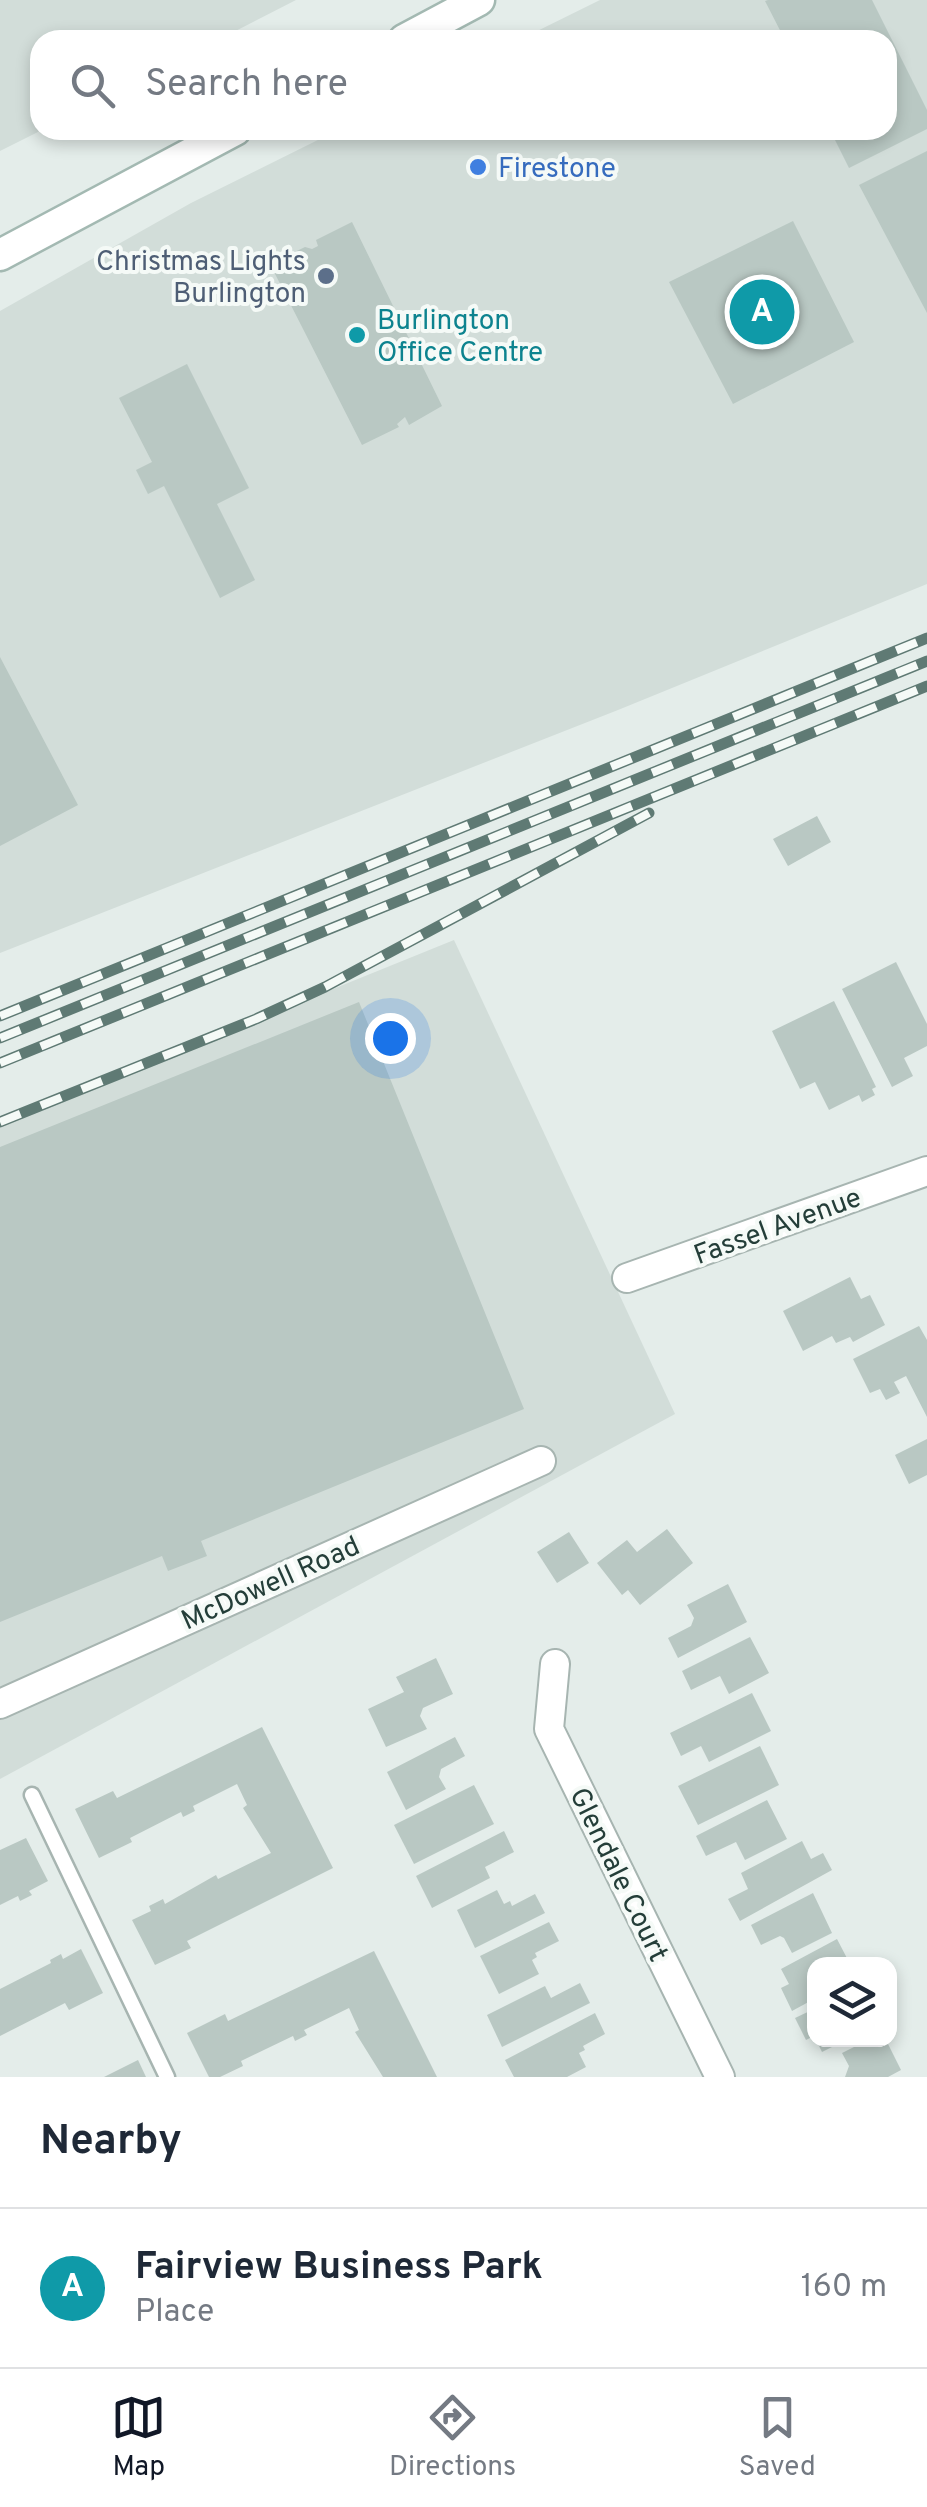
<!DOCTYPE html>
<style>
:root{--surface:#fff;--page:#f2f2f3;--text:#1f2937;--muted:#747a83;--line:#e0e1e3;--accent:#111827}
body{margin:0;font-family:Overpass,sans-serif;background:var(--page);color:var(--text)}
.controls{position:absolute;right:30px;bottom:30px;display:grid;overflow:hidden;border-radius:20px;box-shadow:0 5px 15px #0003}
.controls button{width:90px;height:90px;display:grid;place-items:center;padding:0;border:0;border-bottom:2px solid var(--line);background:var(--surface);color:var(--text);font:50px sans-serif}
.you{position:absolute;left:390px;top:1038px;width:35px;height:35px;margin:-25px;border:8px solid #fff;border-radius:50%;background:#1a73e8;box-shadow:0 0 0 15px #1a73e833}
.badge{display:grid;place-items:center;width:65px;height:65px;border-radius:50%;background:var(--accent);color:#fff;font-size:32px;font-weight:700}
.pin{position:absolute;translate:-50% -50%;border:5px solid #fff;box-shadow:0 2px 10px #0006}
.list{margin:0;padding:0;list-style:none}
h2{display:flex;justify-content:space-between;align-items:center;height:130px;margin:0;padding:0 40px;font-size:42px}
h2 small{font-size:32px;font-weight:400;color:var(--muted)}
.list li{display:grid;grid-template-columns:65px 1fr auto;gap:30px;align-items:center;box-sizing:border-box;height:160px;padding:0 40px;border-top:2px solid var(--line)}
.list b{display:block;font-size:38px;white-space:nowrap}
.list p{margin:0;font-size:32px;white-space:nowrap;color:var(--muted)}
.list em{font-size:32px;font-style:normal;color:var(--muted)}
.icon{flex:none;width:55px;height:55px;fill:none;stroke:currentColor;stroke-width:2;stroke-linecap:round;stroke-linejoin:round}
.map{position:relative;flex:none;width:927px;height:2077px;overflow:hidden}
.search{position:absolute;background:var(--surface);box-shadow:0 5px 15px #0003;left:30px;right:30px;top:30px;height:110px;display:flex;align-items:center;gap:25px;box-sizing:border-box;padding:0 35px;border-radius:30px;color:var(--muted);font-size:38px}
.sheet{height:290px;background:var(--surface)}
nav{display:flex;justify-content:space-around;align-items:center;box-sizing:border-box;height:140px;border-top:2px solid var(--line);background:var(--surface);font-size:28px;color:var(--muted)}
nav a{display:grid;justify-items:center;gap:5px}
nav .on{color:var(--accent)}
.map>svg:first-child{display:block}
</style>
<div class="map">
<svg width="927" height="2077" viewBox="0 0 927 2077">
<rect width="100%" height="100%" fill="#e4edea"/>
<g fill="#d2ddd9">
<polygon points="0,0 296,0 218,40 40,40 42,130 0,151"/>
<polygon points="600,0 927,0 927,584 618,710 0,953 0,311 191,203 338,130 887,130 887,40 519,40"/>
<polygon points="454,940 675,1414 0,1779 0,1124"/>
</g>
<g fill="#b9c8c3">
<polygon points="768,0 872,0 927,110 927,129 849,168 830,130 887,130 887,40 785,40 765,1"/>
<polygon points="927,151 927,313 859,185"/>
<polygon points="793,221 854,342 733,404 669,282"/>
<polygon points="352,222 442,406 409,425 405,417 397,424 399,427 362,445 270,264 305,247 312,249 318,246 316,240"/>
<polygon points="187,364 249,488 217,504 255,580 220,598 164,486 148,494 136,470 152,462 119,398"/>
<polygon points="0,657 78,805 0,846"/>
<polygon points="817,816 831,842 788,866 773,839"/>
<polygon points="896,962 927,1024 927,1046 904,1058 913,1076 892,1087 842,989"/>
<polygon points="834,1001 876,1087 872,1089 875,1095 862,1102 859,1095 829,1110 815,1082 800,1089 772,1031"/>
<polygon points="359,1002 524,1409 201,1541 207,1556 168,1571 162,1556 0,1622 0,1147"/>
<polygon points="850,1277 861,1299 870,1295 885,1325 853,1342 850,1337 836,1343 832,1336 803,1351 783,1311"/>
<polygon points="919,1326 927,1340 927,1417 906,1376 894,1382 900,1393 886,1400 880,1389 870,1393 853,1359"/>
<polygon points="927,1439 927,1475 909,1484 895,1455"/>
<polygon points="667,1529 693,1563 640,1605 628,1590 622,1595 597,1563 627,1540 637,1552"/>
<polygon points="569,1532 589,1563 557,1583 537,1552"/>
<polygon points="728,1584 747,1622 678,1658 668,1638 691,1626 694,1618 687,1605"/>
<polygon points="750,1637 769,1673 729,1694 720,1676 691,1690 682,1671"/>
<polygon points="436,1658 453,1694 423,1708 420,1716 427,1729 386,1747 368,1709 404,1692 396,1677"/>
<polygon points="752,1693 771,1731 709,1762 701,1746 681,1756 670,1733"/>
<polygon points="262,1727 333,1868 187,1941 191,1948 155,1965 132,1920 151,1911 149,1906 163,1899 165,1904 216,1875 218,1879 271,1853 243,1808 247,1805 237,1784 193,1806 195,1811 183,1817 181,1812 130,1838 132,1842 99,1858 75,1809 113,1791 117,1798"/>
<polygon points="455,1737 465,1756 441,1769 439,1777 446,1789 406,1810 387,1772"/>
<polygon points="760,1746 779,1785 698,1825 678,1786"/>
<polygon points="474,1785 494,1824 414,1864 394,1825"/>
<polygon points="767,1800 787,1839 745,1860 736,1842 706,1856 696,1836"/>
<polygon points="504,1831 514,1852 485,1867 490,1878 432,1908 416,1876"/>
<polygon points="26,1838 48,1881 29,1891 32,1895 20,1901 18,1896 0,1905 0,1850"/>
<polygon points="802,1841 811,1859 823,1853 832,1870 740,1921 728,1899 748,1889 741,1873"/>
<polygon points="497,1890 504,1904 510,1901 512,1906 535,1894 545,1913 475,1948 457,1910"/>
<polygon points="813,1893 832,1933 792,1953 784,1938 780,1936 761,1945 751,1925"/>
<polygon points="549,1922 559,1941 535,1953 537,1957 532,1960 539,1974 499,1994 480,1956"/>
<polygon points="837,1939 850,1964 814,1964 814,1999 792,2011 781,1988 789,1984 781,1969"/>
<polygon points="81,1949 103,1993 69,2010 65,2003 0,2036 0,1989 51,1963 50,1960 61,1954 63,1959"/>
<polygon points="374,1951 437,2077 383,2077 355,2032 359,2030 349,2008 304,2030 307,2035 295,2041 293,2036 241,2061 243,2066 220,2077 209,2077 187,2033 225,2014 228,2021"/>
<polygon points="580,1983 590,2003 502,2047 487,2015 545,1986 551,1998"/>
<polygon points="814,2009 814,2036 806,2040 795,2018"/>
<polygon points="595,2013 605,2034 583,2046 585,2050 579,2053 586,2067 567,2077 514,2077 505,2060"/>
<polygon points="816,2040 846,2040 822,2052"/>
<polygon points="868,2040 886,2040 901,2070 888,2077 845,2077 849,2066 842,2053"/>
<polygon points="138,2060 146,2077 104,2077"/>
</g>
<g fill="none" stroke-linecap="round" stroke-linejoin="round">
<g stroke="#a7b5b1" stroke-width="19">
<polyline id="service" points="32,1795 167,2077"/>
</g>
<g stroke="#a7b5b1" stroke-width="32">
<g id="minor">
<polyline points="627,1278 927,1171"/>
<polyline points="555,1664 549,1729 720,2077"/>
<polyline points="0,1704 541,1461"/>
</g>
</g>
<g stroke="#a3b9b2" stroke-width="35">
<g id="secondary">
<polyline points="404,40 479,0"/>
<polyline points="0,255 235,130"/>
</g>
</g>
<use href="#service" stroke="#fff" stroke-width="14"/>
<use href="#minor" stroke="#fff" stroke-width="28"/>
<use href="#secondary" stroke="#fff" stroke-width="30"/>
<g stroke="#5f7a74" stroke-width="11">
<g id="rail">
<polyline points="0,1016 927,638"/>
<polyline points="0,1038 927,661"/>
<polyline points="0,1063 927,686"/>
<polyline points="0,1122 256,1019 325,987 649,813"/>
</g>
</g>
<use href="#rail" stroke="#f5faf7" stroke-width="8" stroke-dasharray="22" stroke-linecap="butt"/>
</g>
<circle fill="#3f7fe0" stroke="#f5faf7" stroke-width="4" cx="478" cy="167" r="10"/>
<circle fill="#5c6f8a" stroke="#f5faf7" stroke-width="4" cx="326" cy="276" r="10"/>
<circle fill="#0f9aa8" stroke="#f5faf7" stroke-width="4" cx="357" cy="335" r="10"/>
<g text-anchor="middle" stroke-width="8" stroke-linejoin="round" paint-order="stroke">
<g font-size="28" fill="#366cbe" stroke="#f5faf7" text-anchor="start">
<text x="498" y="177">Firestone</text>
</g>
<g font-size="28" fill="#4e5e75" stroke="#f5faf7" text-anchor="end">
<text x="306" y="270">Christmas Lights<tspan x="306" dy="32">Burlington</tspan></text>
</g>
<g font-size="28" fill="#0d838f" stroke="#f5faf7" text-anchor="start">
<text x="377" y="329">Burlington<tspan x="377" dy="32">Office Centre</tspan></text>
</g>
<g font-size="28" fill="#243e39" stroke="#f5faf7">
<text transform="translate(777 1225) rotate(-20)" y="10">Fassel Avenue</text>
<text transform="translate(270 1582) rotate(-24)" y="10">McDowell Road</text>
<text transform="translate(620 1874) rotate(64)" y="10">Glendale Court</text>
</g>
</g>
</svg>
<div class="controls">
<button><svg class="icon" aria-label="layers" viewBox="0 0 24 24"><path d="M12 4l9 5-9 5-9-5zM3 14l9 5 9-5"/></svg></button>
</div>
<div class="you"></div>
<div class="pin badge" style="left:762px;top:312px;background:#0f9aa8">A</div>
<div class="search"><svg class="icon" aria-label="search" viewBox="0 0 24 24"><circle cx="10" cy="10" r="6"/><path d="M15 15l6 6"/></svg>Search here</div>
</div>
<section class="sheet">
<h2>Nearby<small></small></h2>
<ul class="list">
<li><span class="badge" style="background:#0f9aa8">A</span><div><b>Fairview Business Park</b><p>Place</p></div><em>160 m</em></li>
</ul>
</section>
<nav>
<a class="on"><svg class="icon" aria-label="map" viewBox="0 0 24 24"><path d="M3 6l6-2 6 2 6-2v14l-6 2-6-2-6 2zM9 4v14M15 6v14"/></svg>Map</a>
<a><svg class="icon" aria-label="directions" viewBox="0 0 24 24"><path d="M12 3l9 9-9 9-9-9zM9 14v-3h6M13 9l2 2-2 2"/></svg>Directions</a>
<a><svg class="icon" aria-label="saved" viewBox="0 0 24 24"><path d="M7 4h10v16l-5-4-5 4z"/></svg>Saved</a>
</nav>
